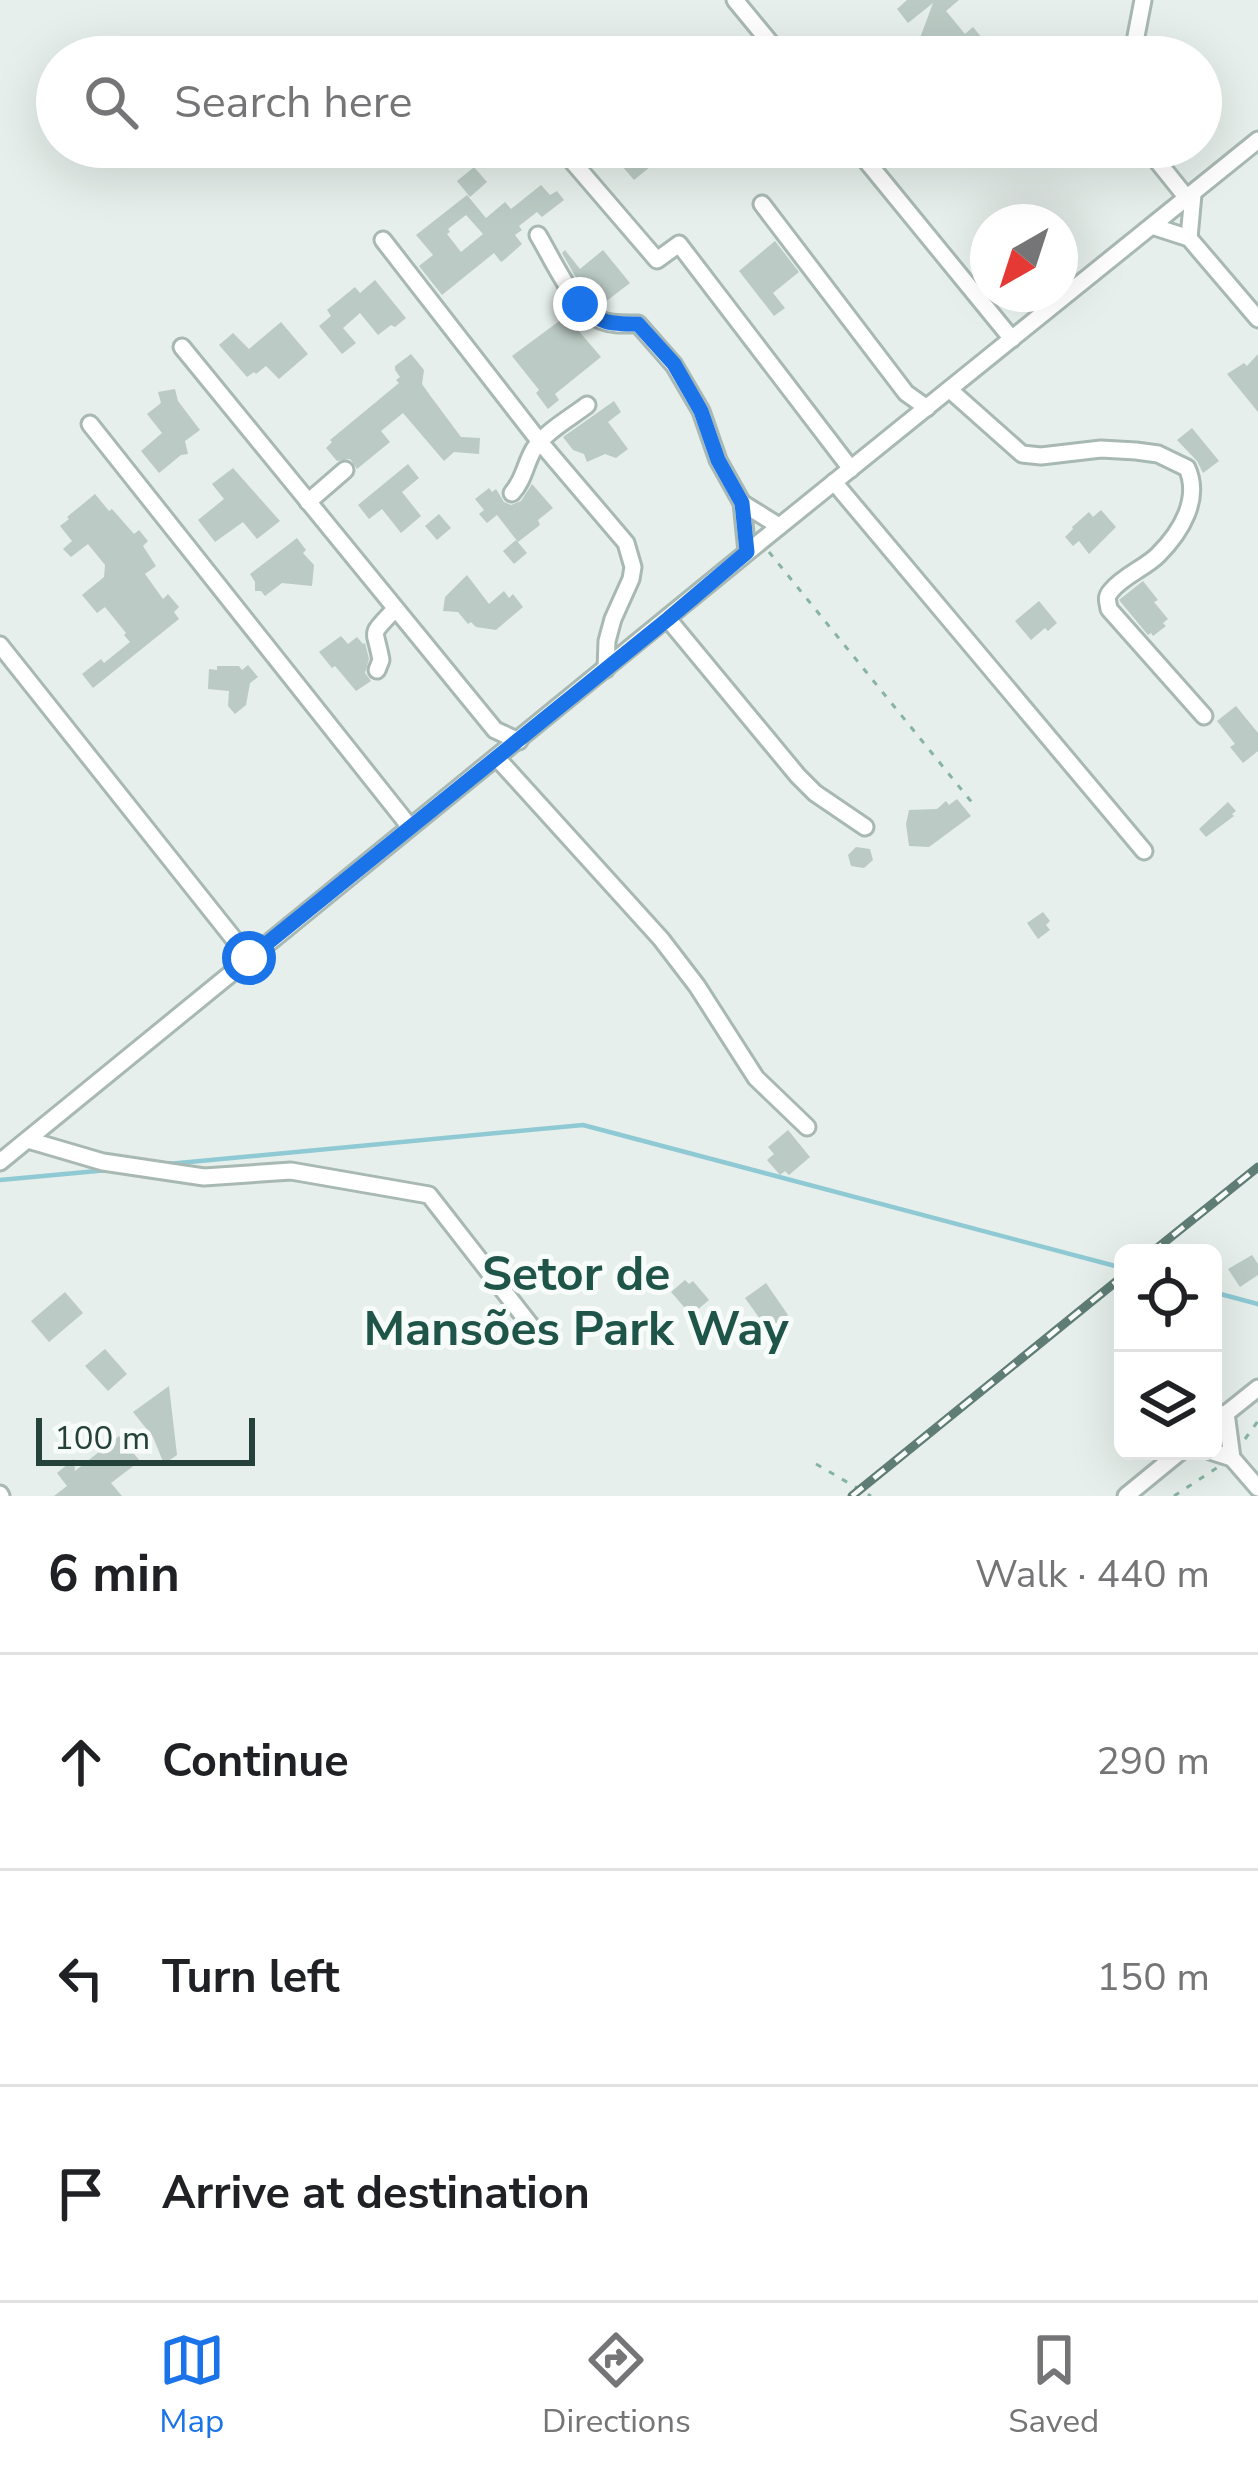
<!DOCTYPE html>
<meta charset="utf-8">
<style>
:root{--surface:#fff;--page:#f2f2f2;--text:#202124;--muted:#757577;--line:#e0e0e0;--accent:#1a73e8}
body{margin:0;font-family:"Nunito Sans",sans-serif;background:var(--page);color:var(--text)}
.controls{position:absolute;right:36px;bottom:36px;display:grid;overflow:hidden;border-radius:18px;box-shadow:0 12px 48px #0002}
.controls button{width:108px;height:108px;display:grid;place-items:center;padding:0;border:0;border-bottom:3px solid var(--line);background:var(--surface);color:var(--text);font:60px sans-serif}
.compass{position:absolute;left:970px;top:204px;width:108px;height:108px;border-radius:50%;background:var(--surface);box-shadow:0 12px 48px #0002;rotate:219deg}
.scale{position:absolute;left:36px;bottom:30px;width:219px;box-sizing:border-box;padding-left:12px;border:6px solid #24423a;border-top:0;font-size:33px;line-height:42px;white-space:nowrap;color:#24423a;-webkit-text-stroke:9px #f7fbf9;paint-order:stroke}
.stop{position:absolute;width:36px;height:36px;margin:-27px;border:9px solid #1a73e8;border-radius:50%;background:#fff}
.stop.end{background:#1a73e8;border-color:#fff;box-shadow:0 3px 12px #0008}
.list{margin:0;padding:0;list-style:none}
h2{display:flex;justify-content:space-between;align-items:center;height:156px;margin:0;padding:0 48px;font-size:51px}
h2 small{font-size:39px;font-weight:400;color:var(--muted)}
.list li{display:grid;grid-template-columns:78px 1fr auto;gap:36px;align-items:center;box-sizing:border-box;height:216px;padding:0 48px;border-top:3px solid var(--line)}
.list b{display:block;font-size:45px;white-space:nowrap}
.list em{font-size:39px;font-style:normal;color:var(--muted)}
.icon{flex:none;width:66px;height:66px;fill:none;stroke:currentColor;stroke-width:2;stroke-linecap:round;stroke-linejoin:round}
.map{position:relative;flex:none;width:1258px;height:1496px;overflow:hidden}
.search{position:absolute;background:var(--surface);box-shadow:0 12px 48px #0002;left:36px;right:36px;top:36px;height:132px;display:flex;align-items:center;gap:30px;box-sizing:border-box;padding:0 42px;border-radius:66px;color:var(--muted);font-size:45px}
.sheet{height:804px;background:var(--surface)}
nav{display:flex;justify-content:space-around;align-items:center;box-sizing:border-box;height:168px;border-top:3px solid var(--line);background:var(--surface);font-size:33px;color:var(--muted)}
nav a{display:grid;justify-items:center;gap:6px}
nav .on{color:var(--accent)}
.map>svg:first-child{display:block}
</style>
<div class="map">
<svg width="1258" height="1496" viewBox="0 0 1258 1496">
<rect width="100%" height="100%" fill="#e6efeb"/>
<g fill="none" stroke-linecap="round" stroke-linejoin="round">
<g stroke="#8ec9d4" stroke-width="4.5">
<polyline points="168,1164 583,1125 1119,1267"/>
<polyline points="0,1180 108,1170"/>
<polyline points="1213,1292 1258,1304"/>
</g>
</g>
<g fill="#bbcac4" fill-rule="evenodd">
<polygon points="907,0 959,0 946,11 965,34 973,27 988,45 973,57 935,57 920,38 933,3 908,23 897,9"/>
<polygon points="606,147 637,147 642,152 645,149 656,162 634,180"/>
<polygon points="474,167 487,182 470,197 457,181"/>
<path d="M541,185L550,195L557,191L564,200L542,217L537,212L519,226L522,230L515,235L522,244L504,260L501,262L494,253L442,295L419,266L433,255L416,235L467,195L486,218L505,202L511,209ZM466,215L483,234L461,252L447,234L450,232L448,229Z"/>
<polygon points="775,241 799,272 773,293 785,308 774,316 739,271"/>
<polygon points="565,250 580,269 603,250 630,283 600,306 575,276 562,253"/>
<polygon points="375,280 406,318 395,327 391,325 378,335 360,313 343,328 356,343 342,354 319,326 331,316 327,310 355,287 360,293"/>
<polygon points="566,316 601,357 555,394 559,400 548,409 536,393 539,390 512,356"/>
<polygon points="281,322 308,354 279,379 266,366 256,374 254,372 247,377 219,345 233,333 249,349"/>
<polygon points="411,354 424,370 422,384 429,394 461,437 480,438 479,454 454,452 444,461 403,413 381,431 390,442 357,469 350,459 337,461 326,448 332,442 330,440 399,383 396,380 400,377 395,370 395,366"/>
<polygon points="1258,354 1258,412 1227,374 1244,363 1247,366"/>
<polygon points="175,389 178,401 200,430 185,441 188,454 181,455 159,473 141,451 162,433 147,414 161,403 158,392"/>
<polygon points="614,401 621,412 608,422 628,449 616,458 605,454 587,462 584,454 573,450 563,437"/>
<polygon points="1192,428 1219,461 1203,473 1197,461 1177,440"/>
<polygon points="408,464 419,478 402,492 421,516 401,533 382,509 369,519 358,505"/>
<polygon points="233,468 280,521 257,539 243,522 215,542 198,520 224,499 212,484"/>
<polygon points="532,484 553,508 538,520 540,525 518,542 497,515 487,523 479,514 484,510 475,499 489,488 492,492 496,489 504,502 511,505 521,501"/>
<polygon points="95,494 109,511 112,509 134,534 139,530 148,541 143,546 156,566 145,574 163,599 168,594 179,607 174,612 179,619 93,688 82,674 101,659 104,663 130,642 124,635 126,633 105,607 97,613 82,595 104,577 105,565 88,544 71,557 63,549 72,541 60,526 69,519 67,517"/>
<polygon points="1101,510 1116,527 1089,554 1079,541 1073,546 1065,537 1073,529 1072,527 1089,512 1093,517"/>
<polygon points="439,514 451,528 437,540 425,526"/>
<polygon points="297,538 306,550 303,553 314,565 312,586 282,583 265,596 261,591 255,591 255,582 250,574"/>
<polygon points="516,540 527,553 514,564 503,551"/>
<polygon points="467,575 489,604 504,591 509,598 513,594 523,607 496,630 476,627 471,622 468,624 458,612 443,611 445,597"/>
<polygon points="1143,581 1158,600 1154,602 1168,619 1163,623 1166,626 1153,636 1151,633 1148,635 1119,600"/>
<polygon points="1039,601 1057,623 1048,631 1045,628 1031,640 1015,621"/>
<polygon points="341,636 348,644 357,637 363,644 365,643 369,659 365,673 371,681 356,691 335,666 332,668 319,652"/>
<polygon points="248,665 258,677 250,683 246,705 235,714 228,706 229,691 208,689 209,669 217,670 217,666 239,666 242,670"/>
<polygon points="1236,706 1258,733 1258,751 1243,763 1230,747 1235,744 1217,721"/>
<polygon points="957,799 971,816 929,847 909,846 906,824 909,810 937,809 946,801 949,805"/>
<polygon points="1228,802 1236,811 1232,814 1234,816 1206,837 1199,829"/>
<polygon points="856,847 870,849 873,860 864,868 851,866 848,855"/>
<polygon points="1043,912 1050,921 1046,925 1050,930 1038,939 1027,923"/>
<polygon points="788,1130 810,1157 789,1175 785,1171 780,1175 767,1160 774,1154 768,1147"/>
<polygon points="1252,1255 1258,1264 1258,1275 1240,1287 1228,1269"/>
<polygon points="685,1280 689,1284 693,1281 709,1300 691,1315 671,1292"/>
<polygon points="766,1283 788,1315 768,1330 745,1298"/>
<polygon points="65,1292 83,1313 49,1342 31,1321"/>
<polygon points="105,1349 127,1374 108,1391 85,1366"/>
<polygon points="169,1386 177,1455 164,1464 153,1437 133,1412"/>
<polygon points="119,1436 140,1461 111,1483 122,1496 54,1496 67,1486 57,1473 74,1459 75,1471"/>
</g>
<g fill="none" stroke-linecap="round" stroke-linejoin="round">
<g stroke="#a8b8b2" stroke-width="21">
<g id="minor">
<polyline points="735,0 782,57"/>
<polyline points="1132,57 1143,0"/>
<polyline points="560,147 657,260 679,244 851,469"/>
<polyline points="855,147 1012,339"/>
<polyline points="1146,147 1187,198"/>
<polyline points="762,204 906,393 927,408"/>
<polyline points="1152,226 1189,238 1258,319"/>
<path d="M538,235C552,258 575,310 600,320C612,325 625,324 638,324L674,365L701,411L718,460L742,503L747,552"/>
<polyline points="1189,238 1193,194"/>
<polyline points="383,240 540,442 626,543 633,567 631,579 613,619 607,641 606,669"/>
<polyline points="182,347 495,730 519,741"/>
<path d="M950,390L1022,454L1041,456L1101,449L1136,451L1158,454L1187,468C1201,499 1181,532 1158,555C1145,568 1123,576 1111,591C1105,598 1108,601 1109,609L1204,716"/>
<polyline points="90,424 410,827"/>
<polyline points="834,482 1144,851"/>
<path d="M512,493C524,480 525,464 534,449C545,432 570,418 587,405"/>
<polyline points="308,502 345,470"/>
<polyline points="742,503 779,526"/>
<polyline points="668,619 798,776 815,793 865,827"/>
<polyline points="0,645 249,958"/>
<path d="M377,670L381,660C375,626 368,638 395,609"/>
<polyline points="497,758 661,939 697,986 756,1078 807,1127"/>
<polyline points="28,1140 103,1162 204,1177 291,1171 429,1195 535,1331"/>
<polyline points="0,1162 760,542 1258,140"/>
<polyline points="1226,1413 1232,1458 1258,1488"/>
<polyline points="1213,1424 1258,1388"/>
<polyline points="1210,1451 1232,1458"/>
<polyline points="0,1494 1,1496"/>
<polyline points="1126,1496 1181,1451"/>
</g>
</g>
<g stroke="#86b3a5" stroke-width="3" stroke-dasharray="6 9" stroke-linecap="butt">
<polyline points="769,552 974,805"/>
<polyline points="1245,1439 1258,1421"/>
<polyline points="816,1464 871,1496"/>
<polyline points="1174,1496 1218,1467"/>
</g>
<use href="#minor" stroke="#fff" stroke-width="15"/>
<g stroke="#5f7d75" stroke-width="9">
<g id="rail">
<polyline points="1151,1253 1258,1167"/>
<polyline points="852,1496 1123,1276"/>
</g>
</g>
<use href="#rail" stroke="#f7fbf9" stroke-width="4.5" stroke-dasharray="14" stroke-linecap="butt"/>
</g>
<g fill="none" stroke-linecap="round" stroke-linejoin="round">
<path stroke="#1a73e8" stroke-width="15" d="M249,958L668,619L747,552L742,503L718,460L701,411L674,364L638,324C610,324 600,324 580,304"/>
</g>
<g text-anchor="middle" stroke-width="10" stroke-linejoin="round" paint-order="stroke">
<g font-size="48" font-weight="bold" fill="#1f5548" stroke="#f7fbf9">
<text x="576" y="1290">Setor de<tspan x="576" dy="55">Mansões Park Way</tspan></text>
</g>
</g>
</svg>
<div class="controls">
<button><svg class="icon" aria-label="locate" viewBox="0 0 24 24"><circle cx="12" cy="12" r="6"/><path d="M12 2v4M12 18v4M2 12h4M18 12h4"/></svg></button>
<button><svg class="icon" aria-label="layers" viewBox="0 0 24 24"><path d="M12 4l9 5-9 5-9-5zM3 14l9 5 9-5"/></svg></button>
</div>
<svg class="compass" viewBox="-18 -18 36 36"><path d="M0-13l5 13h-10z" fill="#e53935"/><path d="M0 13l5-13h-10z" fill="#757577"/></svg>
<div class="scale">100 m</div>
<div class="stop" style="left:249px;top:958px"></div>
<div class="stop end" style="left:580px;top:304px"></div>
<div class="search"><svg class="icon" aria-label="search" viewBox="0 0 24 24"><circle cx="10" cy="10" r="6"/><path d="M15 15l6 6"/></svg>Search here</div>
</div>
<section class="sheet">
<h2>6 min<small>Walk · 440 m</small></h2>
<ul class="list">
<li><svg class="icon" aria-label="ahead" viewBox="0 0 24 24"><path d="M12 20V5M6 11l6-6 6 6"/></svg><div><b>Continue</b></div><em>290 m</em></li>
<li><svg class="icon" aria-label="left" viewBox="0 0 24 24"><path d="M17 20v-9H6M10 6l-5 5 5 5"/></svg><div><b>Turn left</b></div><em>150 m</em></li>
<li><svg class="icon" aria-label="arrive" viewBox="0 0 24 24"><path d="M6 21V4h12l-3 4 3 4H6"/></svg><div><b>Arrive at destination</b></div></li>
</ul>
</section>
<nav>
<a class="on"><svg class="icon" aria-label="map" viewBox="0 0 24 24"><path d="M3 6l6-2 6 2 6-2v14l-6 2-6-2-6 2zM9 4v14M15 6v14"/></svg>Map</a>
<a><svg class="icon" aria-label="directions" viewBox="0 0 24 24"><path d="M12 3l9 9-9 9-9-9zM9 14v-3h6M13 9l2 2-2 2"/></svg>Directions</a>
<a><svg class="icon" aria-label="saved" viewBox="0 0 24 24"><path d="M7 4h10v16l-5-4-5 4z"/></svg>Saved</a>
</nav>
